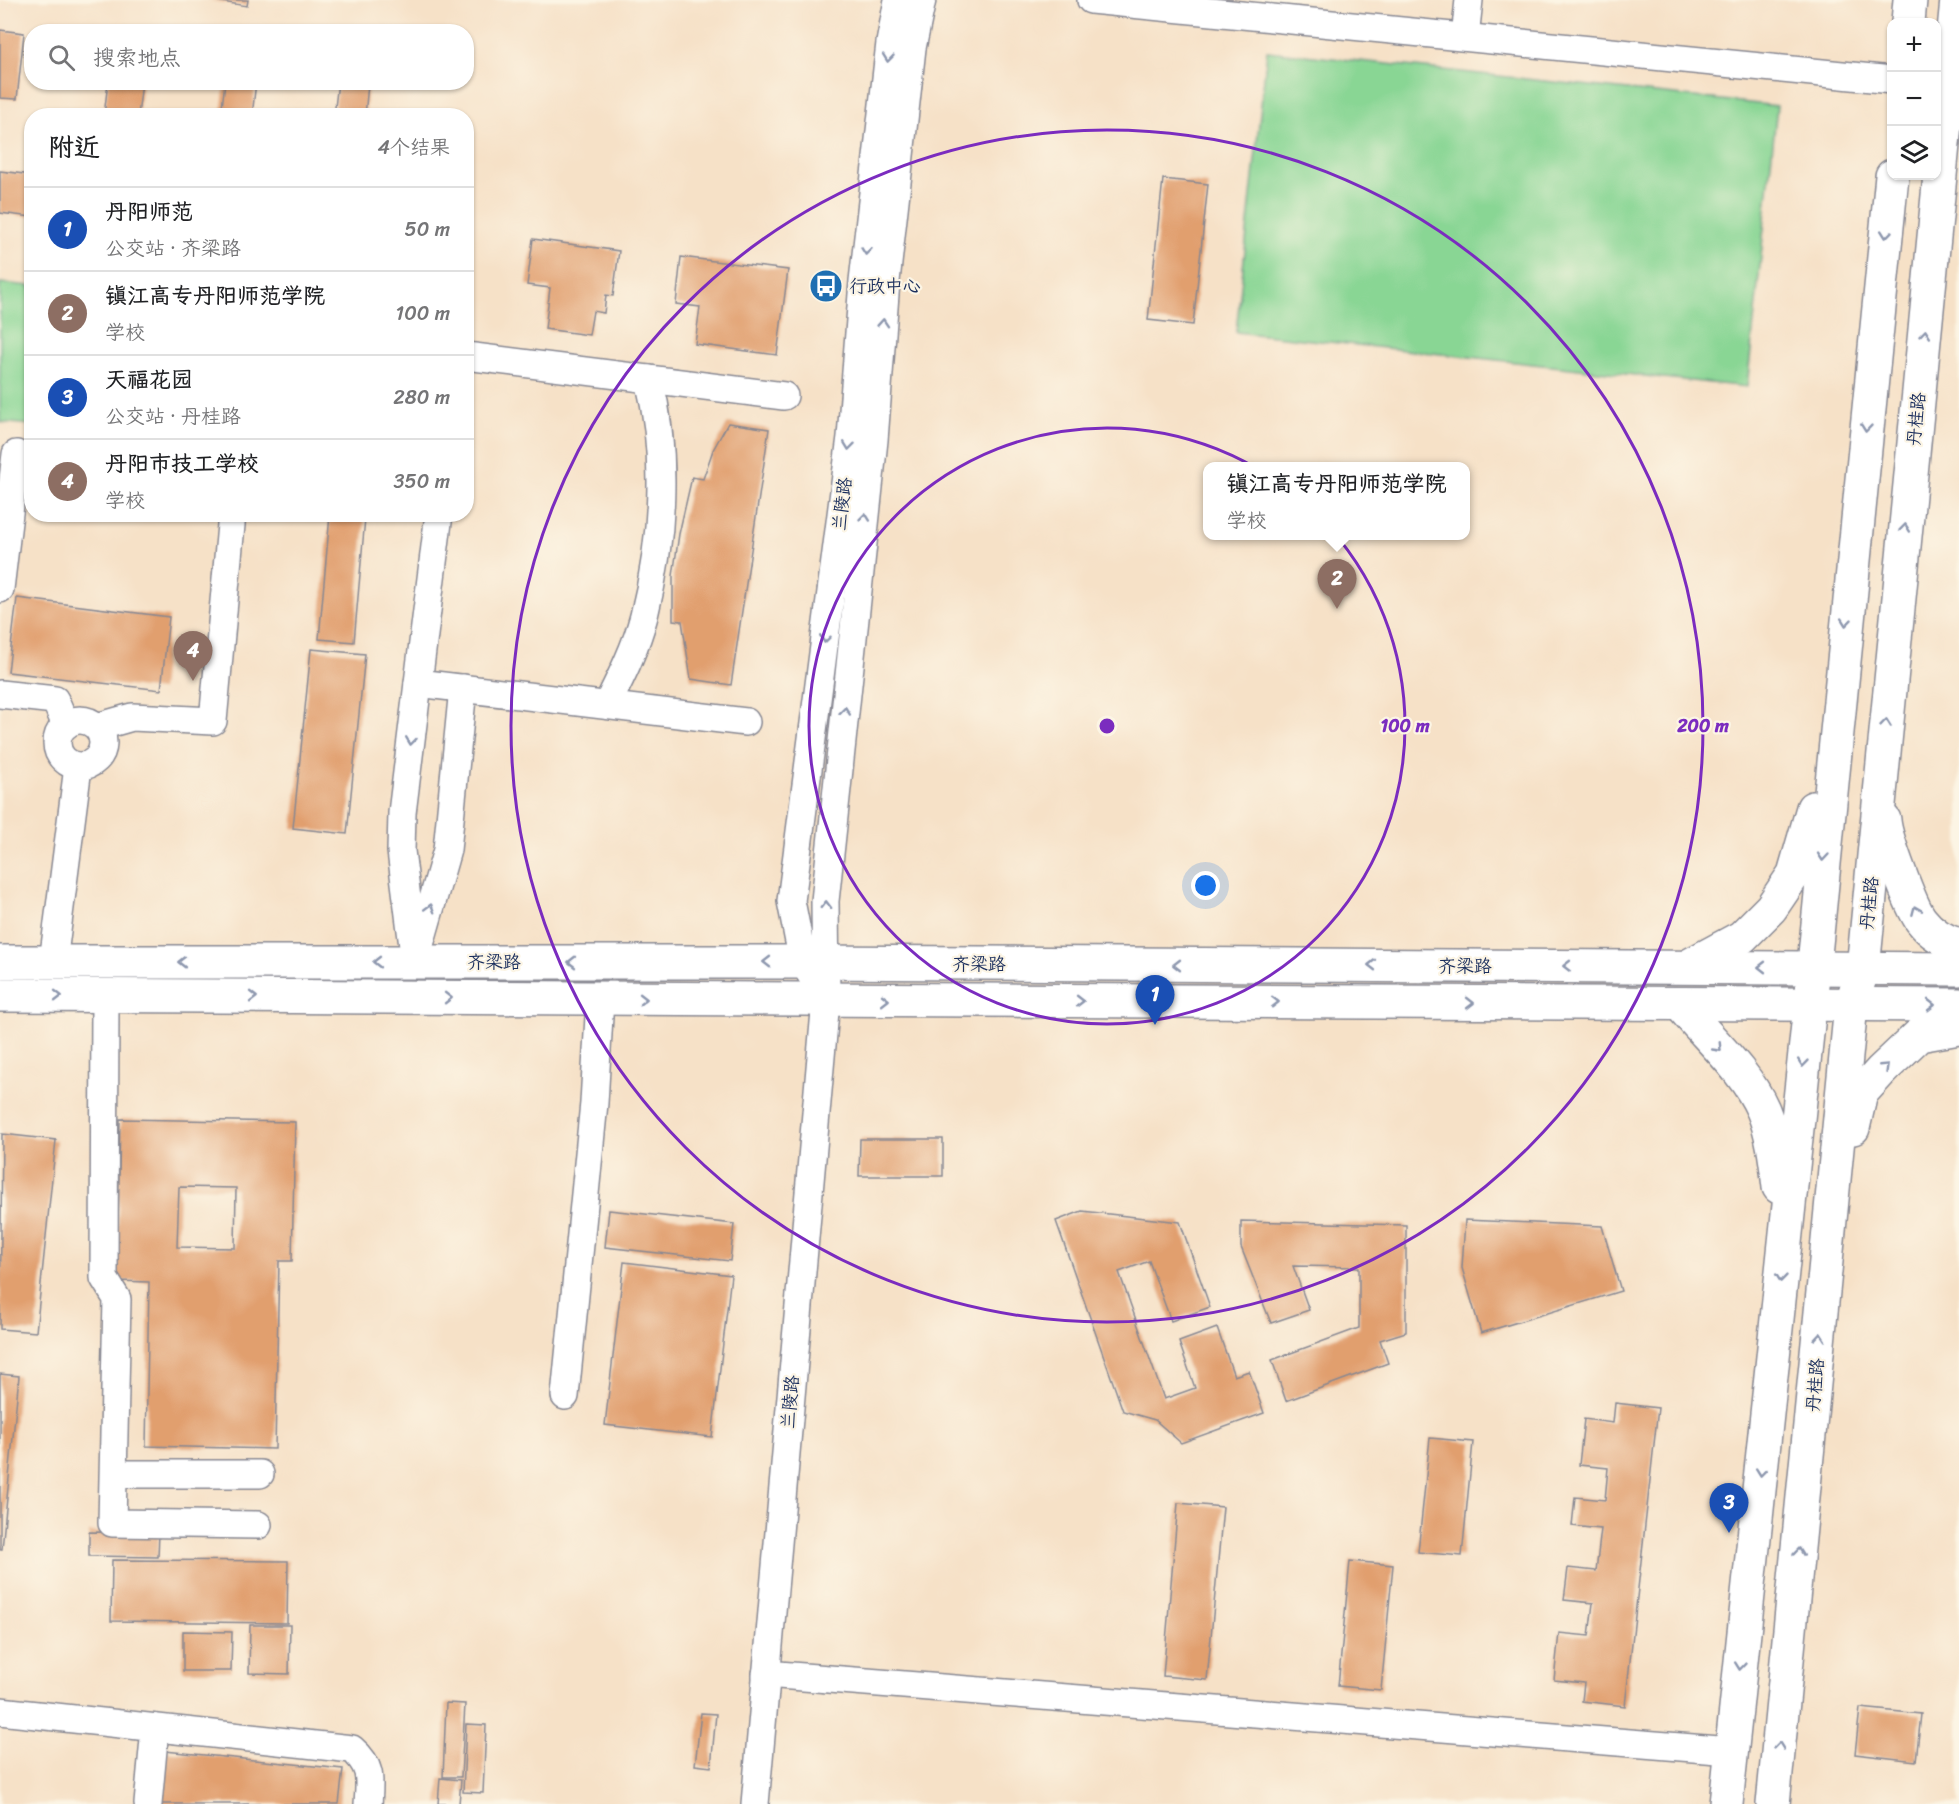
<!DOCTYPE html>
<html lang="zh">
<meta charset="utf-8">
<style>
:root{--surface:#fff;--page:#f2f2f2;--text:#202124;--muted:#757577;--line:#e0e0e0;--accent:#2563eb}
body{margin:0;font-family:Sriracha,"LXGW WenKai TC",sans-serif;background:var(--page);color:var(--text)}
.controls{position:absolute;right:18px;top:18px;display:grid;overflow:hidden;border-radius:12px;box-shadow:0 2px 4px #0004}
.controls button{width:54px;height:54px;display:grid;place-items:center;padding:0;border:0;border-bottom:2px solid var(--line);background:var(--surface);color:var(--text);font:30px sans-serif}
.you{position:absolute;left:1206px;top:886px;width:21px;height:21px;margin:-15px;border:4px solid #fff;border-radius:50%;background:#1a73e8;box-shadow:0 0 0 9px #1a73e833}
.badge{display:grid;place-items:center;width:39px;height:39px;border-radius:50%;background:var(--accent);color:#fff;font-size:20px;font-weight:700}
.pin{position:absolute;translate:-50% -50px;filter:drop-shadow(0 2px 3px #0008)}
.pin::after{content:'';position:absolute;top:32px;width:21px;height:18px;background:inherit;clip-path:polygon(0 0,100% 0,50% 100%)}
.popup{position:absolute;left:1203px;top:462px;width:267px;height:78px;box-sizing:border-box;display:grid;place-content:center;border-radius:12px;background:var(--surface);filter:drop-shadow(0 2px 4px #0005);font-size:20px;white-space:nowrap;color:var(--muted)}
.popup b{font-size:22px;color:var(--text)}
.popup::after{content:'';position:absolute;left:50%;top:100%;margin-left:-12px;border:12px solid transparent;border-top-color:var(--surface)}
.list{margin:0;padding:0;list-style:none}
h2{display:flex;justify-content:space-between;align-items:center;height:78px;margin:0;padding:0 24px;font-size:26px}
h2 small{font-size:20px;font-weight:400;color:var(--muted)}
.list li{display:grid;grid-template-columns:39px 1fr auto;gap:18px;align-items:center;box-sizing:border-box;height:84px;padding:0 24px;border-top:2px solid var(--line)}
.list b{display:block;font-size:22px;white-space:nowrap}
.list p{margin:0;font-size:20px;white-space:nowrap;color:var(--muted)}
.list em{font-size:20px;font-style:normal;color:var(--muted)}
.icon{flex:none;width:33px;height:33px;fill:none;stroke:currentColor;stroke-width:2;stroke-linecap:round;stroke-linejoin:round}
.map{position:relative;flex:none;width:1959px;height:1804px;overflow:hidden}
.search{position:absolute;background:var(--surface);box-shadow:0 2px 4px #0004;left:24px;top:24px;width:450px;height:66px;display:flex;align-items:center;gap:15px;box-sizing:border-box;padding:0 21px;border-radius:24px;color:var(--muted);font-size:22px}
.panel{position:absolute;background:var(--surface);box-shadow:0 2px 4px #0004;left:24px;top:108px;width:450px;height:414px;border-radius:24px}
.map>svg:first-child{display:block}
</style>
<div class="map">
<svg width="1959" height="1804" viewBox="0 0 1959 1804">
<rect width="100%" height="100%" fill="#fcf5e5"/>
<filter id="ink" filterUnits="userSpaceOnUse"><feTurbulence type="fractalNoise" baseFrequency=".0167" numOctaves="2"/><feDisplacementMap in="SourceGraphic" scale="12" xChannelSelector="R" yChannelSelector="G"/><feConvolveMatrix kernelMatrix="1 2 1 2 8 2 1 2 1" color-interpolation-filters="sRGB"/></filter>
<filter id="wash" filterUnits="userSpaceOnUse"><feTurbulence type="fractalNoise" baseFrequency=".008" numOctaves="4" result="noise"/><feDisplacementMap in="SourceGraphic" scale="24" xChannelSelector="R" yChannelSelector="G"/><feGaussianBlur stdDeviation="1.35" result="paint"/><feColorMatrix in="noise" values="0 0 0 0 0 0 0 0 0 0 0 0 0 0 0 0 0 1.4 0 .05"/><feComposite in="paint" operator="in"/></filter>
<g filter="url(#wash)">
<rect width="100%" height="100%" fill="#f6e1c7"/>
<g fill="#89d694" stroke="#528279" stroke-width="1.5">
<polygon points="1267,51 1777,106 1747,387 1236,332"/>
<polygon points="0,283 31,286 31,425 0,422"/>
</g>
<g id="blocks">
<g fill="#e19f6e" fill-rule="evenodd">
<polygon points="209,0 248,0 247,6"/>
<polygon points="0,30 24,33 17,99 0,98"/>
<polygon points="108,82 142,82 138,116 104,116"/>
<polygon points="225,82 256,82 252,116 221,116"/>
<polygon points="338,82 368,84 365,116 334,116"/>
<polygon points="0,171 32,175 32,217 0,213"/>
<polygon points="1163,179 1208,184 1193,325 1148,320"/>
<polygon points="533,239 619,251 613,296 606,295 604,313 593,311 589,335 545,329 550,288 527,285"/>
<polygon points="681,257 788,270 777,355 695,344 700,307 676,304"/>
<polygon points="728,423 769,429 731,685 691,679 682,621 673,620 673,576 679,534 692,477 703,479 713,450"/>
<polygon points="330,515 365,518 354,642 319,639"/>
<polygon points="17,598 169,617 161,690 8,672"/>
<polygon points="311,649 365,654 347,834 293,828"/>
<path d="M120,1119L295,1122L292,1261H279L275,1449L146,1446L149,1282L117,1281ZM179,1187L236,1188L235,1248L177,1247Z"/>
<polygon points="2,1134 56,1140 36,1332 0,1329"/>
<polygon points="860,1139 943,1139 943,1176 859,1176"/>
<polygon points="609,1210 734,1224 730,1261 605,1247"/>
<polygon points="1082,1211 1180,1222 1210,1307 1171,1321 1149,1261 1119,1272 1164,1399 1195,1388 1179,1342 1217,1328 1234,1376 1249,1371 1264,1413 1181,1443 1155,1420 1123,1411 1056,1221"/>
<polygon points="1465,1220 1602,1226 1621,1291 1481,1333 1462,1268"/>
<polygon points="1241,1221 1406,1225 1406,1332 1380,1340 1388,1363 1286,1401 1272,1360 1359,1328 1359,1267 1293,1266 1309,1310 1271,1323 1241,1247"/>
<polygon points="624,1262 731,1275 712,1437 605,1425"/>
<polygon points="0,1374 19,1376 2,1549 0,1549"/>
<polygon points="1615,1403 1658,1408 1625,1706 1582,1701 1584,1683 1554,1680 1559,1633 1589,1636 1593,1603 1564,1600 1568,1568 1596,1571 1601,1529 1572,1526 1575,1497 1605,1500 1608,1468 1579,1465 1584,1419 1613,1423"/>
<polygon points="1430,1438 1473,1442 1462,1556 1418,1552"/>
<polygon points="1178,1503 1223,1507 1207,1680 1163,1676"/>
<polygon points="89,1532 159,1533 158,1557 89,1556"/>
<polygon points="112,1560 288,1561 287,1623 111,1621"/>
<polygon points="1350,1561 1393,1565 1381,1690 1338,1686"/>
<polygon points="250,1625 290,1625 289,1674 249,1673"/>
<polygon points="183,1631 232,1632 231,1671 183,1671"/>
<polygon points="446,1703 465,1704 461,1777 443,1777"/>
<polygon points="1860,1708 1921,1714 1916,1761 1855,1754"/>
<polygon points="701,1713 716,1714 711,1767 695,1765"/>
<polygon points="466,1724 486,1725 483,1793 463,1792"/>
<polygon points="165,1751 343,1769 339,1804 160,1804"/>
<polygon points="440,1778 461,1780 459,1804 438,1804"/>
</g>
</g>
</g>
<g filter="url(#ink)">
<use href="#blocks" fill-opacity="0" stroke="#888892" stroke-width="1.5"/>
<g fill="none" stroke-linecap="round" stroke-linejoin="round">
<g stroke="#888892" stroke-width="30">
<g id="minor">
<polyline points="1091,0 1892,80"/>
<polyline points="1465,37 1469,0"/>
<polyline points="466,356 784,396"/>
<polyline points="439,514 418,683 746,722"/>
<polyline points="0,589 16,454"/>
<polyline points="418,683 402,813 401,851 415,962 447,850 463,688"/>
<polyline points="0,694 55,700 66,725"/>
<path d="M607,705C621,677 636,647 644,616C663,540 668,455 649,379"/>
<circle cx="80" cy="743" r="23"/>
<polyline points="97,727 132,717 213,721 232,514"/>
<polyline points="53,962 78,767"/>
<polyline points="813,978 803,962 791,901 851,437 863,281 890,43 898,0"/>
<polyline points="105,996 104,1278 117,1299 112,1523 258,1525"/>
<polyline points="565,1396 594,1103 600,999"/>
<polyline points="114,1474 260,1474"/>
<polyline points="766,1674 1731,1751"/>
<path d="M0,1711L352,1749C372,1766 370,1779 368,1804"/>
<polyline points="148,1804 155,1728"/>
<polyline points="755,1804 826,1000 825,901 874,440 886,281 912,48 922,0"/>
</g>
</g>
<g stroke="#888892" stroke-width="36">
<g id="major">
<polyline points="1908,22 1910,0"/>
<path d="M1884,820C1885,837 1911,907 1921,920C1931,933 1944,941 1959,945"/>
<polyline points="0,962 803,962 1959,969"/>
<polyline points="1690,965 1742,937 1771,908 1794,874 1813,808"/>
<polyline points="0,995 1959,1005"/>
<path d="M1680,1004C1708,1039 1745,1069 1763,1110C1773,1134 1776,1162 1779,1187"/>
<polyline points="1853,1128 1861,1093 1882,1070 1919,1035 1959,1028"/>
<polyline points="1726,1804 1810,1005 1892,176"/>
<polyline points="1773,1804 1851,1005 1863,969 1957,0"/>
</g>
</g>
<use href="#minor" stroke="#fff" stroke-width="27"/>
<use href="#major" stroke="#fff" stroke-width="33"/>
</g>
<defs><path id="oneway-chevron" d="M-2-3.5L2.5 0L-2 3.5" fill="none" stroke-width="1.6" stroke-linecap="round" stroke-linejoin="round" transform="scale(1.5)"/></defs>
<g stroke="#8d97ae">
<use href="#oneway-chevron" transform="translate(888 58) rotate(96)"/>
<use href="#oneway-chevron" transform="translate(1886 234) rotate(96)"/>
<use href="#oneway-chevron" transform="translate(866 251) rotate(96)"/>
<use href="#oneway-chevron" transform="translate(883 323) rotate(-86)"/>
<use href="#oneway-chevron" transform="translate(1925 334) rotate(-84)"/>
<use href="#oneway-chevron" transform="translate(1866 428) rotate(96)"/>
<use href="#oneway-chevron" transform="translate(849 446) rotate(97)"/>
<use href="#oneway-chevron" transform="translate(865 517) rotate(-84)"/>
<use href="#oneway-chevron" transform="translate(1905 528) rotate(-84)"/>
<use href="#oneway-chevron" transform="translate(1846 622) rotate(96)"/>
<use href="#oneway-chevron" transform="translate(825 639) rotate(97)"/>
<use href="#oneway-chevron" transform="translate(845 711) rotate(-84)"/>
<use href="#oneway-chevron" transform="translate(1886 723) rotate(-84)"/>
<use href="#oneway-chevron" transform="translate(411 741) rotate(97)"/>
<use href="#oneway-chevron" transform="translate(1823 857) rotate(95)"/>
<use href="#oneway-chevron" transform="translate(826 905) rotate(-89)"/>
<use href="#oneway-chevron" transform="translate(430 908) rotate(-74)"/>
<use href="#oneway-chevron" transform="translate(1916 910) rotate(-113)"/>
<use href="#oneway-chevron" transform="translate(182 962) rotate(180)"/>
<use href="#oneway-chevron" transform="translate(377 962) rotate(180)"/>
<use href="#oneway-chevron" transform="translate(572 962) rotate(180)"/>
<use href="#oneway-chevron" transform="translate(767 962) rotate(180)"/>
<use href="#oneway-chevron" transform="translate(1177 965) rotate(-180)"/>
<use href="#oneway-chevron" transform="translate(1372 965) rotate(-180)"/>
<use href="#oneway-chevron" transform="translate(1567 966) rotate(-180)"/>
<use href="#oneway-chevron" transform="translate(1762 967) rotate(-180)"/>
<use href="#oneway-chevron" transform="translate(58 996)"/>
<use href="#oneway-chevron" transform="translate(253 997)"/>
<use href="#oneway-chevron" transform="translate(448 998)"/>
<use href="#oneway-chevron" transform="translate(643 999)"/>
<use href="#oneway-chevron" transform="translate(885 1000)"/>
<use href="#oneway-chevron" transform="translate(1080 1001)"/>
<use href="#oneway-chevron" transform="translate(1275 1002)"/>
<use href="#oneway-chevron" transform="translate(1470 1003)"/>
<use href="#oneway-chevron" transform="translate(1931 1005)"/>
<use href="#oneway-chevron" transform="translate(1718 1048) rotate(46)"/>
<use href="#oneway-chevron" transform="translate(1803 1063) rotate(96)"/>
<use href="#oneway-chevron" transform="translate(1885 1067) rotate(-44)"/>
<use href="#oneway-chevron" transform="translate(1781 1278) rotate(96)"/>
<use href="#oneway-chevron" transform="translate(1820 1337) rotate(-85)"/>
<use href="#oneway-chevron" transform="translate(1761 1472) rotate(96)"/>
<use href="#oneway-chevron" transform="translate(1799 1552) rotate(-84)"/>
<use href="#oneway-chevron" transform="translate(1740 1666) rotate(96)"/>
<use href="#oneway-chevron" transform="translate(1779 1746) rotate(-84)"/>
</g>
</g>
<g fill="none" stroke="#7b2cbf" stroke-width="3">
<circle cx="1107" cy="726" r="298"/>
<circle cx="1107" cy="726" r="596"/>
</g>
<defs>
<g id="bus-disc" transform="scale(1.725)"><circle r="9.5" fill="#1f6fb2" stroke="#fcf5e5"/><path d="M-5-6H5V4H4V6H2V4H-2V6H-4V4H-5ZM-3.5-4V0h7V-4ZM-3.5 1.2v1.5H-2V1.2ZM2 1.2v1.5H3.5V1.2Z" fill="#fff"/></g>
</defs>
<g fill-rule="evenodd">
<use href="#bus-disc" x="826" y="286"/>
</g>
<g text-anchor="middle" stroke-width="4.5" stroke-linejoin="round" paint-order="stroke">
<g font-size="18" fill="#1b2f5e" stroke="#fcf5e5" text-anchor="start">
<text x="849" y="292">行政中心</text>
</g>
<g font-size="18" fill="#1b2f5e" stroke="#fcf5e5">
<text transform="translate(1916 419) rotate(-84)" y="6">丹桂路</text>
<text transform="translate(842 504) rotate(-83)" y="6">兰陵路</text>
<text transform="translate(1869 903) rotate(-84)" y="6">丹桂路</text>
<text x="494" y="968">齐梁路</text>
<text x="979" y="970">齐梁路</text>
<text x="1465" y="972">齐梁路</text>
<text transform="translate(1815 1385) rotate(-85)" y="6">丹桂路</text>
<text transform="translate(790 1402) rotate(-85)" y="6">兰陵路</text>
</g>
</g>
<circle cx="1107" cy="726" r="9" fill="#7b2cbf" stroke="#fcf5e5" stroke-width="3"/>
<g font-size="18" text-anchor="middle" font-weight="bold" fill="#7b2cbf" stroke="#fcf5e5" stroke-width="4.5" stroke-linejoin="round" paint-order="stroke">
<text x="1405" y="732">100 m</text>
<text x="1703" y="732">200 m</text>
</g>
</svg>
<div class="controls">
<button>+</button>
<button>−</button>
<button><svg class="icon" aria-label="layers" viewBox="0 0 24 24"><path d="M12 4l9 5-9 5-9-5zM3 14l9 5 9-5"/></svg></button>
</div>
<div class="you"></div>
<div class="pin badge" style="left:1155px;top:1025px;background:#1a4fb4">1</div>
<div class="pin badge" style="left:1337px;top:609px;background:#8d6e63">2</div>
<div class="popup"><b>镇江高专丹阳师范学院</b>学校</div>
<div class="pin badge" style="left:1729px;top:1533px;background:#1a4fb4">3</div>
<div class="pin badge" style="left:193px;top:681px;background:#8d6e63">4</div>
<div class="search"><svg class="icon" aria-label="search" viewBox="0 0 24 24"><circle cx="10" cy="10" r="6"/><path d="M15 15l6 6"/></svg>搜索地点</div>
<section class="panel">
<h2>附近<small>4个结果</small></h2>
<ul class="list">
<li><span class="badge" style="background:#1a4fb4">1</span><div><b>丹阳师范</b><p>公交站 · 齐梁路</p></div><em>50 m</em></li>
<li><span class="badge" style="background:#8d6e63">2</span><div><b>镇江高专丹阳师范学院</b><p>学校</p></div><em>100 m</em></li>
<li><span class="badge" style="background:#1a4fb4">3</span><div><b>天福花园</b><p>公交站 · 丹桂路</p></div><em>280 m</em></li>
<li><span class="badge" style="background:#8d6e63">4</span><div><b>丹阳市技工学校</b><p>学校</p></div><em>350 m</em></li>
</ul>
</section>
</div>
